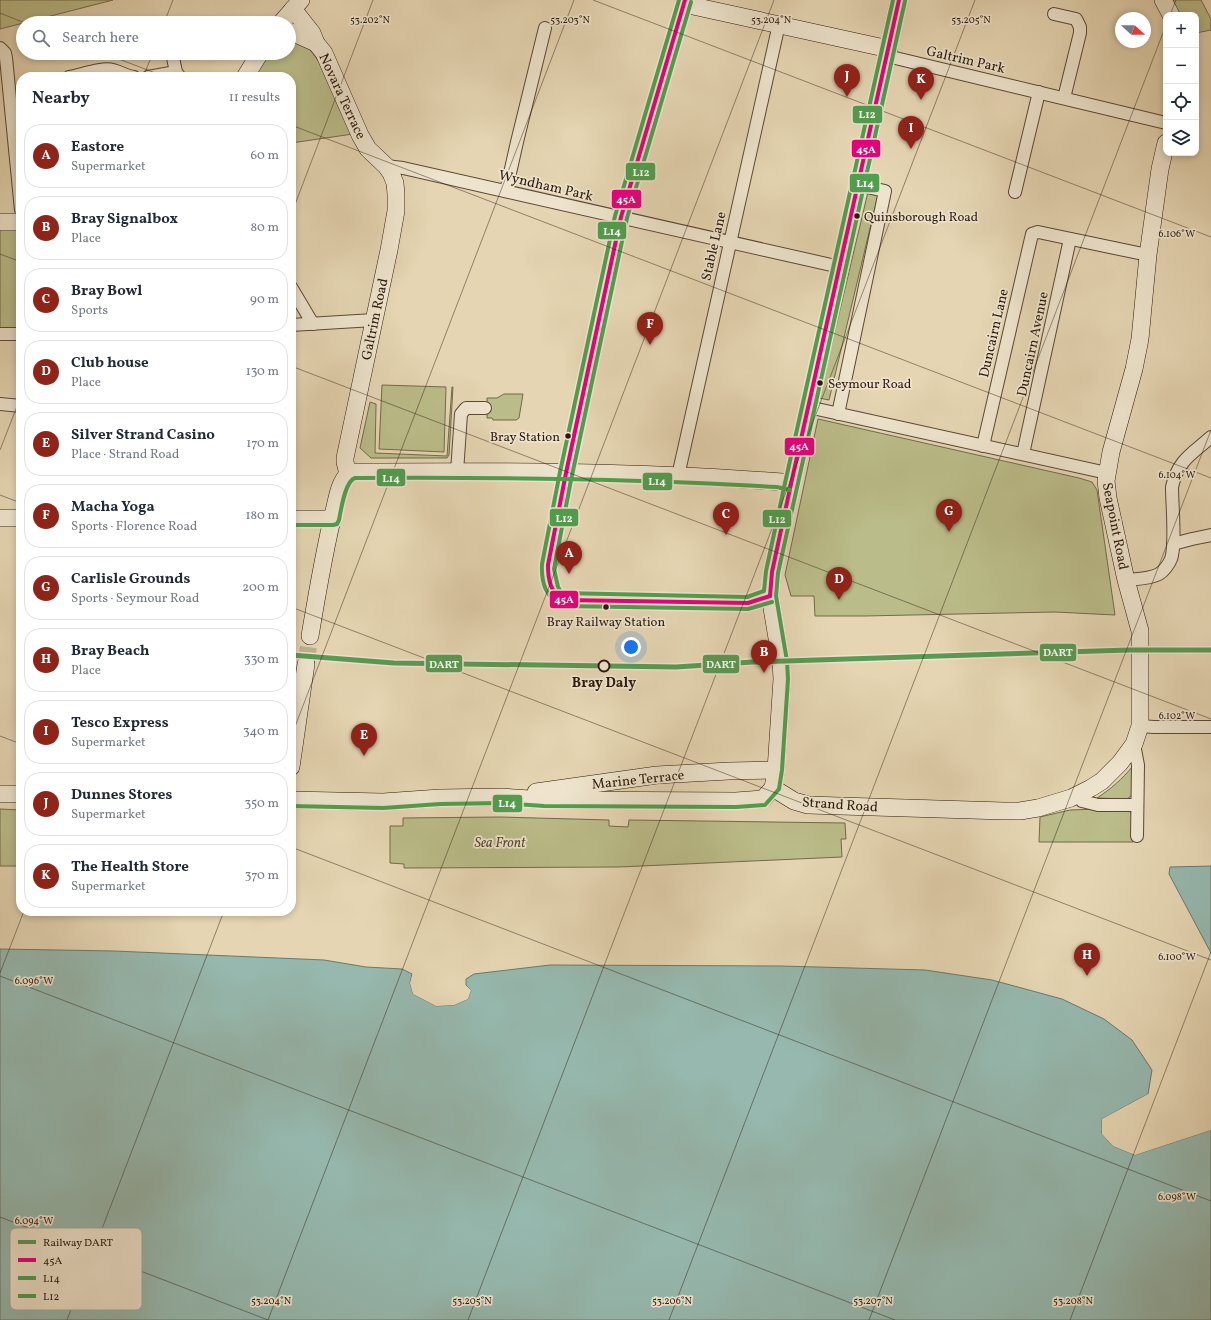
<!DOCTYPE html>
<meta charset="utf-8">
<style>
:root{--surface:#fff;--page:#f2f2f3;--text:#1f2937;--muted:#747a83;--line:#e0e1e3;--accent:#8f2418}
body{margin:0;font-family:Vollkorn,serif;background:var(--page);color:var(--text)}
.controls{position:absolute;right:12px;top:12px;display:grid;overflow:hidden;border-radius:8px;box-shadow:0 2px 6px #0003}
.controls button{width:36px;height:36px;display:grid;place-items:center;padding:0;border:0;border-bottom:1px solid var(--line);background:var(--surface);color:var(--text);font:20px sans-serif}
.compass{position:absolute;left:1115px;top:12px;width:36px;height:36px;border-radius:50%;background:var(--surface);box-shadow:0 2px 6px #0003;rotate:111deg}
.you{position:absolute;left:631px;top:647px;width:14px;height:14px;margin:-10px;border:3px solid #fff;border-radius:50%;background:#1a73e8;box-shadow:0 0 0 6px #1a73e833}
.badge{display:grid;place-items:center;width:26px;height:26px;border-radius:50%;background:var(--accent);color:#fff;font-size:13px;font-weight:700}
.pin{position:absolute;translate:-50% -33px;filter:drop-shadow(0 1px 2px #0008)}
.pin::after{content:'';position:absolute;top:21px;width:14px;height:12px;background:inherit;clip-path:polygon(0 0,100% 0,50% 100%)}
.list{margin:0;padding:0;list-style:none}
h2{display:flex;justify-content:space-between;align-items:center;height:52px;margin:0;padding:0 16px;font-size:17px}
h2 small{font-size:13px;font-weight:400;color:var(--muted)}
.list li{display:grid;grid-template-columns:26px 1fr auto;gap:12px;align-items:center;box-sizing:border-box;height:64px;margin:0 8px 8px;padding:0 8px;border:1px solid var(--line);border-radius:16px}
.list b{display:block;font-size:15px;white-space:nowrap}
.list p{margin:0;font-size:13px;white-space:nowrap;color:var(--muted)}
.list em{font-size:13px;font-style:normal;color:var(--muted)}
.icon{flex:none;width:22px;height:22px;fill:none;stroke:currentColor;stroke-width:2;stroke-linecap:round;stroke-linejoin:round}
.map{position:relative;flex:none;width:1211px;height:1320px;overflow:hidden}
.search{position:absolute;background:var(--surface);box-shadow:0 2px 6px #0003;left:16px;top:16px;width:280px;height:44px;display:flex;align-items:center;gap:10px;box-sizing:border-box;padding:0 14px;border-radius:22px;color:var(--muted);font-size:15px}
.panel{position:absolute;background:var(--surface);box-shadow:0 2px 6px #0003;left:16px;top:72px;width:280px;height:844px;border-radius:16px}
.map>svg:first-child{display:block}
</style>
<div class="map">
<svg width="1211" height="1320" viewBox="0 0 1211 1320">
<rect width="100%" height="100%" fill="#e5d5b2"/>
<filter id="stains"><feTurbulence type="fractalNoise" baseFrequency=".005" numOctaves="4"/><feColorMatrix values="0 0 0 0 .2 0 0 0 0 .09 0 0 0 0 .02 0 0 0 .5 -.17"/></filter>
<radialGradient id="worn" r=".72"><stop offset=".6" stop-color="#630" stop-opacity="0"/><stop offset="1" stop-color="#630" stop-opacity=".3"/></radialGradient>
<g fill="#babc89" stroke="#726a4b">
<polygon points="0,0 113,0 0,29"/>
<polygon points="1173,0 1201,0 1211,19 1211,30 1196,33 1196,15 1179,15"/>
<path d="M289,35C293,37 298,37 300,40C324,59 341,106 353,134L291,143V77H250L266,53H289Z"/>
<polygon points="868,192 878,195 829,400 819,398"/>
<polygon points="21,226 21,330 0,330 0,227"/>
<polygon points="382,385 446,387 444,452 379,449"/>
<polygon points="452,387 453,387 449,455 447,458 371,458 360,448 370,402 376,404 376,407 375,453 447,456"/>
<polygon points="504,394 523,394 519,418 516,420 493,420 492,418 487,418 487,398 497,398"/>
<polygon points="818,419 1079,478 1092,482 1097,490 1115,615 1055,612 864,616 815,616 814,596 791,596 785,575"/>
<path d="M1133,766L1132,795L1127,799L1097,798C1111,789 1122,779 1133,766Z"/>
<polygon points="0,809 21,810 21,866 0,866"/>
<polygon points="1099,809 1130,811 1133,817 1133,842 1039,842 1040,817 1070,810"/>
<polygon points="500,817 609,820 609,826 628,827 629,820 845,823 846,839 841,839 842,857 619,867 404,868 404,864 390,863 390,826 403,826 403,818"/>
</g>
<g fill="#96b8ae" stroke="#6b786e">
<polygon points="1211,866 1211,953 1169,874 1170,867"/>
<polygon points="0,949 114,951 324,960 366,967 402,969 412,974 410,983 413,994 436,1006 454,1005 468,999 471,990 466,985 466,979 474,974 550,965 781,966 925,970 992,980 1062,999 1104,1019 1132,1040 1152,1070 1148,1094 1102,1119 1102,1134 1113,1146 1135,1155 1211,1130 1211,1320 0,1320"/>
</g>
<g fill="#e5d5b2">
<polygon points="413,972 412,983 415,993 437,1004 453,1003 466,997 469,990 464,984 471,990 468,999 454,1005 436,1006 413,994 410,983"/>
<polygon points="1150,1093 1149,1096 1104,1120 1104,1133 1114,1144 1135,1153 1211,1128 1211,1130 1135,1155 1113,1146 1102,1134 1102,1119"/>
</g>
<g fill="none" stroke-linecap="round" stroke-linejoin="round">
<polyline stroke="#c0af91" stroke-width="17" stroke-dasharray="17 8" stroke-linecap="butt" points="306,664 310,636"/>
<g stroke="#5a4836" stroke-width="14">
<g id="street">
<polyline points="1054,14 1076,19 1080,27 1080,33 1064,98"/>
<polyline points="0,48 5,53 6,58 21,210"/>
<polyline points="172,53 176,72 180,77"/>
<polyline points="887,56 1166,123"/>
<path d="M69,77C81,75 102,67 113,70C121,72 126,76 134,77"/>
<polyline points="148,77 176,72"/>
<polyline points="386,166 403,168 840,267"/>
<polyline points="506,191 517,142 545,28"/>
<polyline points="1015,192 1039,92"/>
<polyline points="291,287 313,324"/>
<polyline points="291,325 374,320"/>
<polyline points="0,334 21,334"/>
<polyline points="0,404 21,406"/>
<polyline points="808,407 1107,473"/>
<polyline points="838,414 885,191 858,185"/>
<polyline points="983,446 1032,234 1038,232 1148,255"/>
<polyline points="1023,454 1070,239"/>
<polyline points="457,472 461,414 466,408 485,408"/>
<polyline points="566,473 621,217 684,4"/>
<polyline points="678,476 779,24"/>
<polyline points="1173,544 1192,539 1211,535"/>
<path d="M1126,580C1136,579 1150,579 1159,574C1164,571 1169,564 1171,559C1176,545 1172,504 1172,487C1178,460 1192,454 1211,437"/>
<polyline points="1140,726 1154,727 1211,727"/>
<polyline points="1134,744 1138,765 1137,836"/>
<polyline points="1079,795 1082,801 1098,805 1137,805"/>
</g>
</g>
<g stroke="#2b190d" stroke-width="18">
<g id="secondary">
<polyline points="685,0 684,4 889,49"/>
<polyline points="1163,0 1171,15"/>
<polyline points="293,9 312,33 316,43 324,53 360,135 368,149 386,166 391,173 395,183 396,194 396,211 389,250 345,458 345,462 348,474"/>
<polyline points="281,23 301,0"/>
<polyline points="289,31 316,43"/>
<polyline points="245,77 260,53"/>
<polyline points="0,222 21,222"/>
<path d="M348,474L354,472C497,471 640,471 782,482L791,484"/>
<polyline points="0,518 21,518"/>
<polyline points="291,519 333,519"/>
<path d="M310,636C317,594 324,552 334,511C337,499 339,483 348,474"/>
<polyline points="291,767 306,664"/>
<polyline points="773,788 794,801 808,805 1004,811 1020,811 1038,808 1071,798 1091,788 1102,781 1120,763 1134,744 1140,726 1140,631 1126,580 1108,498 1106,481 1111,452 1134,369 1140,339 1148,255 1160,169 1166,143"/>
<polyline points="536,792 657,775 729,771 776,770"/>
<polyline points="0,794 21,794"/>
<polyline points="291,800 383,802 440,798 502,797 544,800 736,801 763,799 773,788 776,770 782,679 781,662 770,596 772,572 899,0"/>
</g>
</g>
<use href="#street" stroke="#eee4cd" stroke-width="12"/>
<use href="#secondary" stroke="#eee4cd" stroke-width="17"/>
<g stroke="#eee4cd" stroke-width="7">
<g id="bus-1">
<path d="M685,0L621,217L566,473L548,565C548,579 550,594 565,600L748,603L770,596"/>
<polyline points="770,596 772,572 791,484 899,0"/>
</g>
</g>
<g stroke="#eee4cd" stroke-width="7">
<g id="bus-2">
<path d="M679,0L615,216L560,472L542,564C541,582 546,600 564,606L748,609L772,602"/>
<path d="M291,525H333L337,524L339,520C341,510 345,481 355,478C496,477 636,479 777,487L790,490"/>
<polyline points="291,806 383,808 440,804 502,803 544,806 736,807 765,805 779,789 782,770 788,679 787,661 776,596 778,573 905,1"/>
</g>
</g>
<g stroke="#eee4cd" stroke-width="7">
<polyline id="bus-3" points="691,2 627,218 571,480 554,569 558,587 562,593 747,597 764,591 766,571 785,483 893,0"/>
</g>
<use href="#bus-1" stroke="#e5007d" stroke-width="4"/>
<use href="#bus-2" stroke="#509e4e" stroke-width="4"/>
<use href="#bus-3" stroke="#509e4e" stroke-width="4"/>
<g stroke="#eee4cd" stroke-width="8">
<polyline id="rail-1" points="291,655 394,663 676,667 753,662 1129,650 1211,650"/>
</g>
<use href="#rail-1" stroke="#599a54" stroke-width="5"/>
</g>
<path fill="none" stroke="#2b190d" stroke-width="1" stroke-opacity="0.45" d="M593,0L1211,237M0,13L25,23M1170,15L1176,0M164,23L173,0M103,53L166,77M143,77L153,53M291,125L1211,478M291,215L373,0M0,254L21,262M291,366L1211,719M0,450L21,396M0,495L21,503M291,607L1211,960M0,736L21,744M291,737L574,0M291,847L1211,1201M0,973L24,911M0,976L895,1320M0,1217L268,1320M67,1320L224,911M268,1320L774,0M468,1320L975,0M669,1320L1166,25M869,1320L1211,430M1070,1320L1211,952"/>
<g fill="#2b190d" stroke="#eee4cd" stroke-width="1.5">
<circle cx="857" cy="216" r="3.5"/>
<circle cx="820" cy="383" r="3.5"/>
<circle cx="568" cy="436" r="3.5"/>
<circle cx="606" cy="607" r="3.5"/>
</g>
<circle fill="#eee4cd" stroke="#2b190d" stroke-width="2" cx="604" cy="666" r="5.5"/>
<g text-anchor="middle" stroke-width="3.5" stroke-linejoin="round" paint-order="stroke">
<g font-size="13" fill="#2b190d" stroke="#eee4cd" text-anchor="start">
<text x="864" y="221">Quinsborough Road</text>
<text x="828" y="388">Seymour Road</text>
<text x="560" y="441" text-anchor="end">Bray Station</text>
<text x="606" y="626" text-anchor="middle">Bray Railway Station</text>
</g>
<g font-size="14" fill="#2b190d" stroke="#eee4cd">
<text transform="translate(966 59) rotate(13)" y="5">Galtrim Park</text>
<text transform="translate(343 96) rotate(65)" y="5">Novara Terrace</text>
<text transform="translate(546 185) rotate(13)" y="5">Wyndham Park</text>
<text transform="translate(713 246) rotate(-77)" y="5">Stable Lane</text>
<text transform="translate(374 319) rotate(-78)" y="5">Galtrim Road</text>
<text transform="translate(993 333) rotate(-77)" y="5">Duncairn Lane</text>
<text transform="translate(1032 344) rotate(-78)" y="5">Duncairn Avenue</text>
<text transform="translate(1116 526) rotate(79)" y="5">Seapoint Road</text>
<text transform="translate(638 779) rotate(-6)" y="5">Marine Terrace</text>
<text transform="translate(840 804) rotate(4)" y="5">Strand Road</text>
</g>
<g font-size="14" font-weight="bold" fill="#2b190d" stroke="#eee4cd">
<text x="604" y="687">Bray Daly</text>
</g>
<g font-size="14" font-style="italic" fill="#564a32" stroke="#eee4cd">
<text x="500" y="847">Sea Front</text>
</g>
</g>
<rect x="10" y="1228" width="132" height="82" rx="6" fill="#eee4cd" stroke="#b4a793" stroke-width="1"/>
<rect x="18" y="1240" width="18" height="4" fill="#599a54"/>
<rect x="18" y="1258" width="18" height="4" fill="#e5007d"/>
<rect x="18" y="1276" width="18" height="4" fill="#509e4e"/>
<rect x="18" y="1294" width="18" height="4" fill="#509e4e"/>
<g font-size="11" fill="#2b190d">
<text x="43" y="1246">Railway DART</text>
<text x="43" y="1264">45A</text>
<text x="43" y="1282">L14</text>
<text x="43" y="1300">L12</text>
</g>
<g font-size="10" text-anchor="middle" fill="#2b190d" stroke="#eee4cd" stroke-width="3.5" stroke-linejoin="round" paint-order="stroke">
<text x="570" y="23">53.203°N</text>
<text x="370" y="23">53.202°N</text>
<text x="771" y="23">53.204°N</text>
<text x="971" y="23">53.205°N</text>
<text x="1177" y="237">6.106°W</text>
<text x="1177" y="478">6.104°W</text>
<text x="1177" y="719">6.102°W</text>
<text x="1177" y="960">6.100°W</text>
<text x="34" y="984">6.096°W</text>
<text x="1177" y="1200">6.098°W</text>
<text x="34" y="1224">6.094°W</text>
<text x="271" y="1304">53.204°N</text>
<text x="472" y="1304">53.205°N</text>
<text x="672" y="1304">53.206°N</text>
<text x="873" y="1304">53.207°N</text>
<text x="1073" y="1304">53.208°N</text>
</g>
<g stroke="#eee4cd" stroke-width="1.5">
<rect x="852" y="105" width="31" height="19" rx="4" fill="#509e4e"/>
<rect x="851" y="139" width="30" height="19" rx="4" fill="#e5007d"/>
<rect x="625" y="162" width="31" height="19" rx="4" fill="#509e4e"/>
<rect x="849" y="173" width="31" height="20" rx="4" fill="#509e4e"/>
<rect x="611" y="189" width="31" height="20" rx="4" fill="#e5007d"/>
<rect x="597" y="221" width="30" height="19" rx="4" fill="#509e4e"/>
<rect x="784" y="437" width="31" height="19" rx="4" fill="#e5007d"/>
<rect x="376" y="468" width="30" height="19" rx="4" fill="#509e4e"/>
<rect x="642" y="472" width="31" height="19" rx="4" fill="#509e4e"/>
<rect x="549" y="508" width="30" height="19" rx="4" fill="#509e4e"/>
<rect x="762" y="509" width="30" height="19" rx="4" fill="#509e4e"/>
<rect x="549" y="590" width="30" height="19" rx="4" fill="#e5007d"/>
<rect x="1039" y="643" width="38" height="19" rx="4" fill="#599a54"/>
<rect x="425" y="654" width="38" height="19" rx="4" fill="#599a54"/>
<rect x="702" y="654" width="38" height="20" rx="4" fill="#599a54"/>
<rect x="492" y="794" width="31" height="19" rx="4" fill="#509e4e"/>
</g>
<g font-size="11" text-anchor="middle" font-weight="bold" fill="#fff">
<text x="867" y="118">L12</text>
<text x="866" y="153">45A</text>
<text x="641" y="176">L12</text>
<text x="865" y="187">L14</text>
<text x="626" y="203">45A</text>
<text x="612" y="235">L14</text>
<text x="799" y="450">45A</text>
<text x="391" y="482">L14</text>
<text x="657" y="485">L14</text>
<text x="564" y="522">L12</text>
<text x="777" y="523">L12</text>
<text x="564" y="603">45A</text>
<text x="1058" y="656">DART</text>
<text x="444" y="668">DART</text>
<text x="721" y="668">DART</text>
<text x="507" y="807">L14</text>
</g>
<rect width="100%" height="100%" filter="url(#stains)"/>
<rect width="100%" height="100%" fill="url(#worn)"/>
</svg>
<div class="controls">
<button>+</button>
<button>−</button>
<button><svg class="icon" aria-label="locate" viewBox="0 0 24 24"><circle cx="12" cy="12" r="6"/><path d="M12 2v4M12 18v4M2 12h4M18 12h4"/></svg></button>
<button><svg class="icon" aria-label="layers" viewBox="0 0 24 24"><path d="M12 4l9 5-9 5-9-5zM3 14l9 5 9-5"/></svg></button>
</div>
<svg class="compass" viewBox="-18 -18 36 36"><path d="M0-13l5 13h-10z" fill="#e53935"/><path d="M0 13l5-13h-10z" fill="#747a83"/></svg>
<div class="you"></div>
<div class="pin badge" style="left:569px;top:574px">A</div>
<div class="pin badge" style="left:764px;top:673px">B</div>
<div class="pin badge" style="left:726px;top:535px">C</div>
<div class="pin badge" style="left:839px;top:600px">D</div>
<div class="pin badge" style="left:364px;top:756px">E</div>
<div class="pin badge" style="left:650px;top:345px">F</div>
<div class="pin badge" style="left:949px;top:532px">G</div>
<div class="pin badge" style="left:1087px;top:976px">H</div>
<div class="pin badge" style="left:911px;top:149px">I</div>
<div class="pin badge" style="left:847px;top:97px">J</div>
<div class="pin badge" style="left:921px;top:100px">K</div>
<div class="search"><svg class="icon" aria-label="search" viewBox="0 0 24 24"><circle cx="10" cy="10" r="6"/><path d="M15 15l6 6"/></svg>Search here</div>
<section class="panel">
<h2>Nearby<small>11 results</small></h2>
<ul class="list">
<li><span class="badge">A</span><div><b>Eastore</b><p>Supermarket</p></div><em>60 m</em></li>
<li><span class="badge">B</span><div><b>Bray Signalbox</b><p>Place</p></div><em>80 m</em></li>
<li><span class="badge">C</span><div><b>Bray Bowl</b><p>Sports</p></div><em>90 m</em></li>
<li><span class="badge">D</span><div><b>Club house</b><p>Place</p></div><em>130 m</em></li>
<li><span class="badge">E</span><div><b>Silver Strand Casino</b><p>Place · Strand Road</p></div><em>170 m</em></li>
<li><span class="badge">F</span><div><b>Macha Yoga</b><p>Sports · Florence Road</p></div><em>180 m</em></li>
<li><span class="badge">G</span><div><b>Carlisle Grounds</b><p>Sports · Seymour Road</p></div><em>200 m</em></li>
<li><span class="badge">H</span><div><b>Bray Beach</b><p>Place</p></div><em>330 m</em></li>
<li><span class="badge">I</span><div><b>Tesco Express</b><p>Supermarket</p></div><em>340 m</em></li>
<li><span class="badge">J</span><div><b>Dunnes Stores</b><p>Supermarket</p></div><em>350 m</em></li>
<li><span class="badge">K</span><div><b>The Health Store</b><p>Supermarket</p></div><em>370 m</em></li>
</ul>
</section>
</div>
